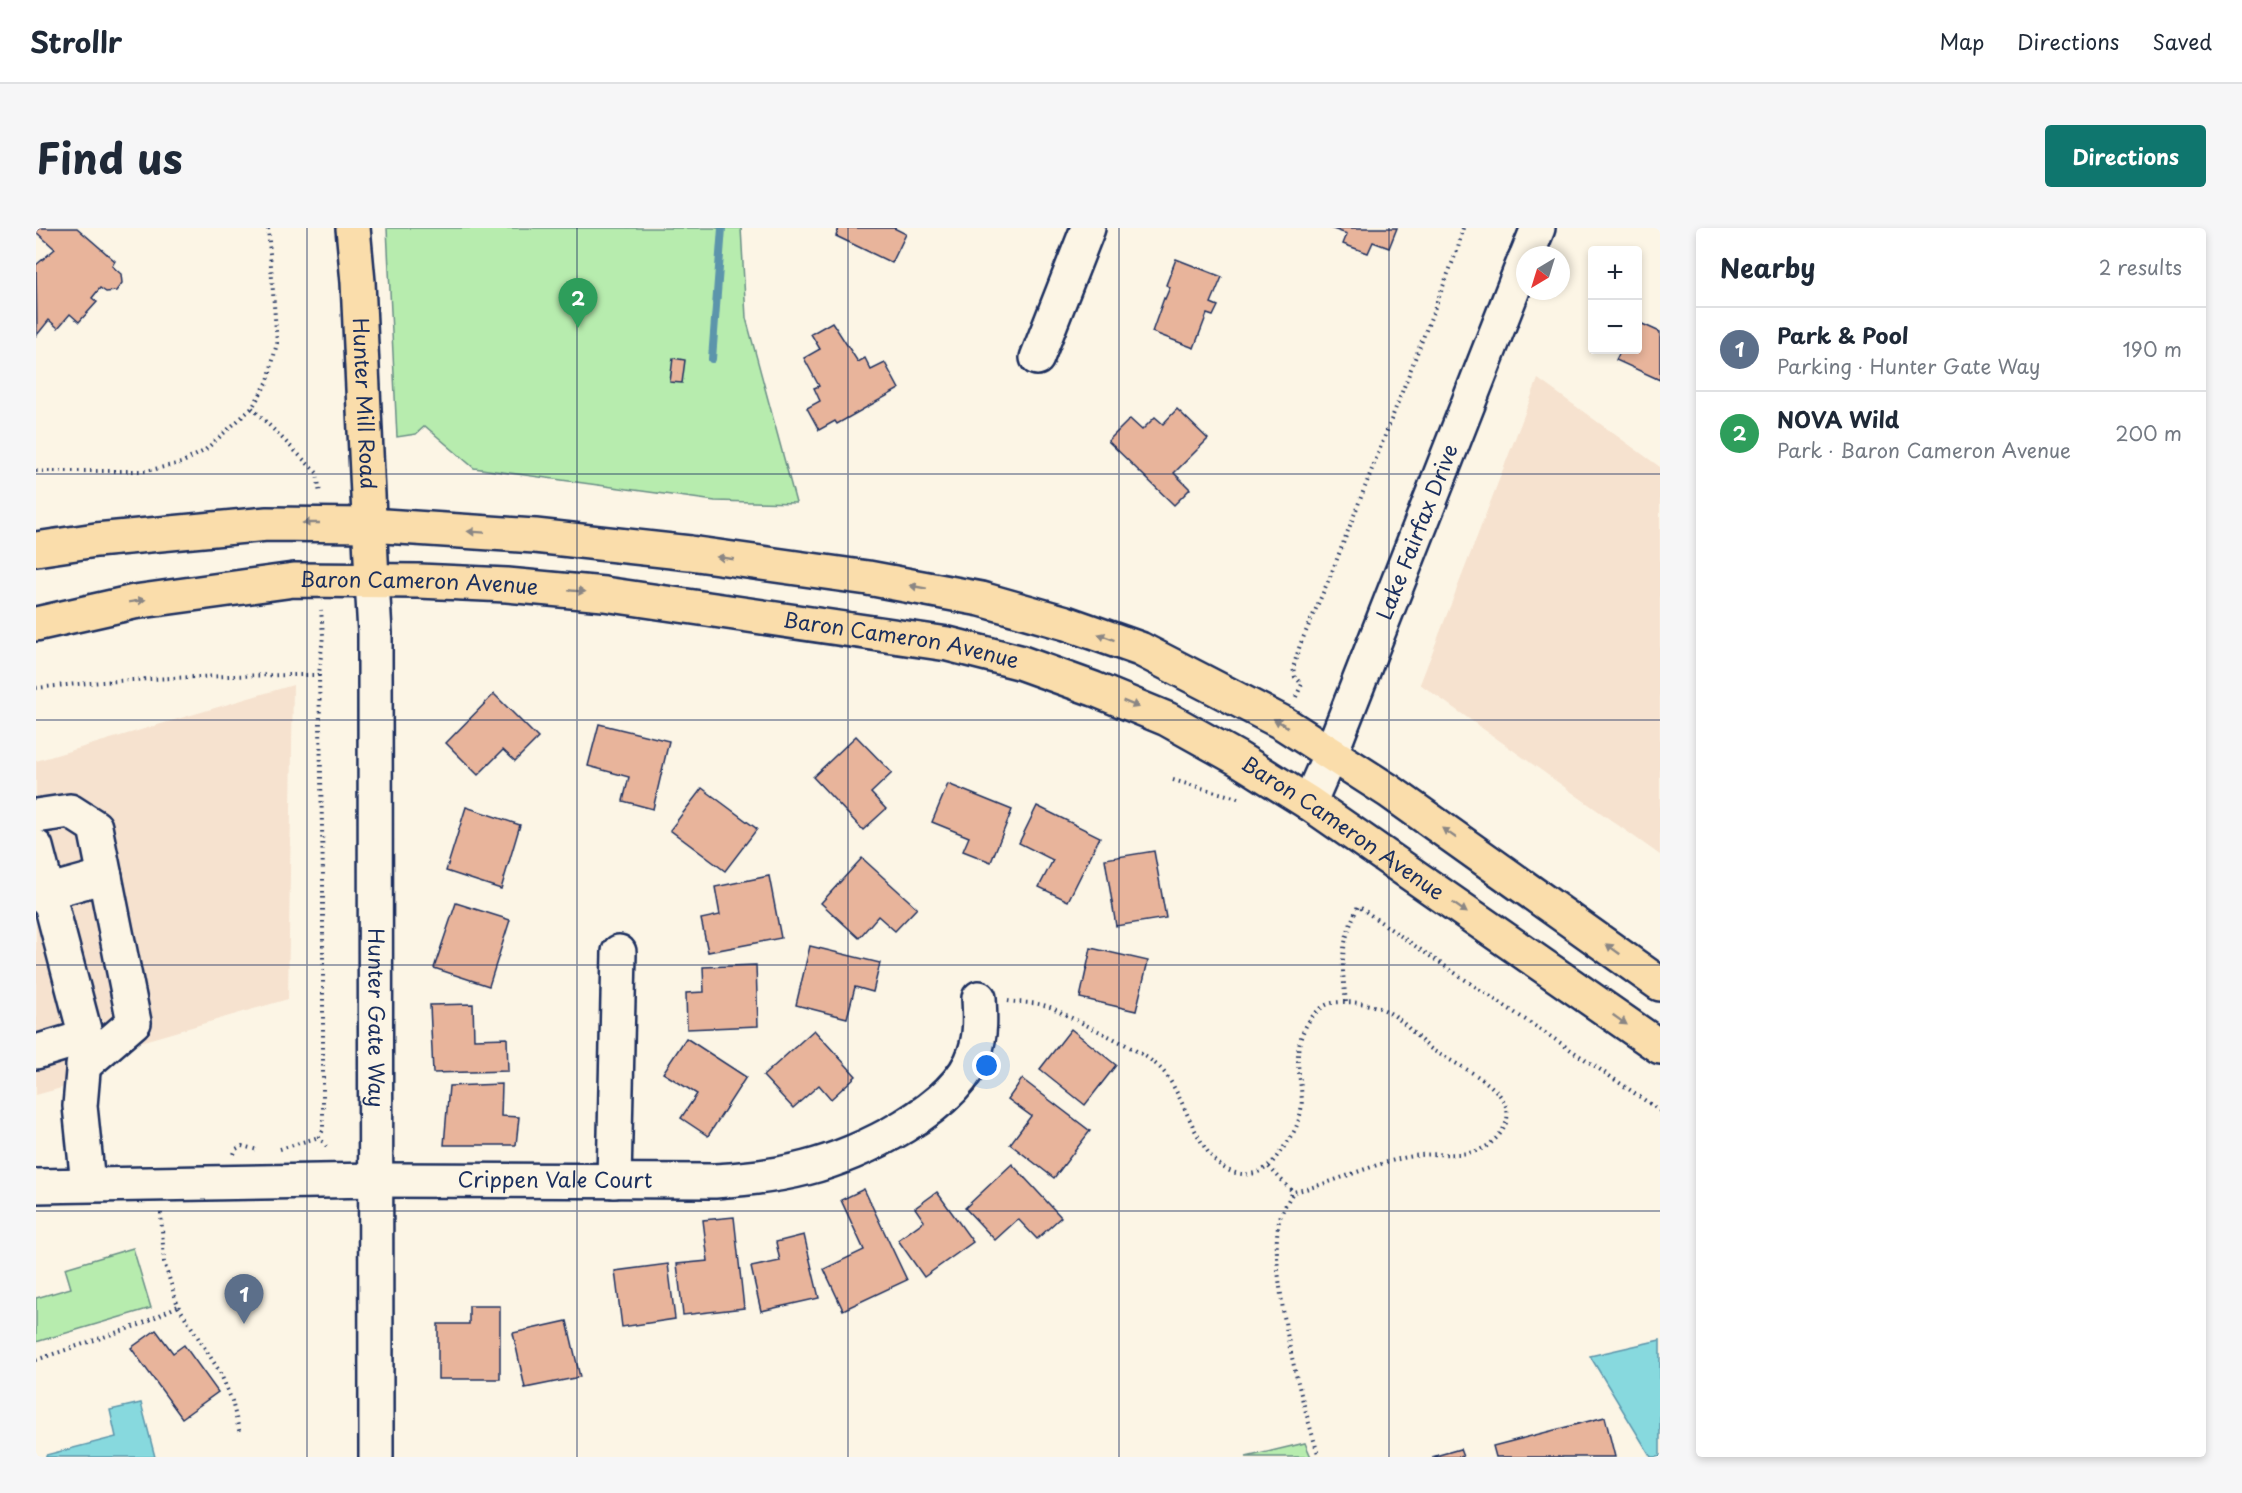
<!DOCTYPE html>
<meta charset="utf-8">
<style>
:root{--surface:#fff;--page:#f6f6f7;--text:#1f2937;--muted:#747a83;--line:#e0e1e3;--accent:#0f766e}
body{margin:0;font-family:"Playpen Sans",sans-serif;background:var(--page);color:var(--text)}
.controls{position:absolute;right:18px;top:18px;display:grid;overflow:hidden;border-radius:6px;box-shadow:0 3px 9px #0003}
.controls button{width:54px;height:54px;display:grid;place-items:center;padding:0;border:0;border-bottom:2px solid var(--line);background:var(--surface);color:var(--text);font:30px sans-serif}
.compass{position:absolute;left:1480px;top:18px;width:54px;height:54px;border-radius:50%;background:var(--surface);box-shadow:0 3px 9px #0003;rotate:218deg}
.you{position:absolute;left:951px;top:838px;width:21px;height:21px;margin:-15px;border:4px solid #fff;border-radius:50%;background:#1a73e8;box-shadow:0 0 0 9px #1a73e833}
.badge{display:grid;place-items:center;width:39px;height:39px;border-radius:50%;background:var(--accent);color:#fff;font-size:20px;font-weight:700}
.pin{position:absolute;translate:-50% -50px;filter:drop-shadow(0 2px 3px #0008)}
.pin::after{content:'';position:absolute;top:32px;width:21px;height:18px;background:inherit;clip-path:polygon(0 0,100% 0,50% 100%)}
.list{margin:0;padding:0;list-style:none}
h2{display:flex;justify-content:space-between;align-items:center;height:78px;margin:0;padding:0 24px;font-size:26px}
h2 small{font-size:20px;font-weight:400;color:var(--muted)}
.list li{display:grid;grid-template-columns:39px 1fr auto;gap:18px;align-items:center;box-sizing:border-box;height:84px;padding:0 24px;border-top:2px solid var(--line)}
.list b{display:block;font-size:22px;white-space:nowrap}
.list p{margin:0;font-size:20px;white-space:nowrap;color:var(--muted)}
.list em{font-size:20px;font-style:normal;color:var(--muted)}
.map{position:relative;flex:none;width:1624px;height:1229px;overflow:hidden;border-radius:6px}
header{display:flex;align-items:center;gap:36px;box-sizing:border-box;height:84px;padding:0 30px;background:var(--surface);border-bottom:2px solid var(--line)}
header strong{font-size:28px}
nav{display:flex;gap:33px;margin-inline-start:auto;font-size:21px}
.intro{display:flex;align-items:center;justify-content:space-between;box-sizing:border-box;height:144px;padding:0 36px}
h1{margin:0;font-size:42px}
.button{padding:15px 27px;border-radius:6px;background:var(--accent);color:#fff;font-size:21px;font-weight:700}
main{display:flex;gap:36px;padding:0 36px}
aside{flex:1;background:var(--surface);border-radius:6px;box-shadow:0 3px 9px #0003}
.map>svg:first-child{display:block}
</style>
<header>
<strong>Strollr</strong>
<nav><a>Map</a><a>Directions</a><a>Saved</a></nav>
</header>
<div class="intro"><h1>Find us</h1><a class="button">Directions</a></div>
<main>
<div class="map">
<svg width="1624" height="1229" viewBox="0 0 1624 1229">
<rect width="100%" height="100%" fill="#fcf5e5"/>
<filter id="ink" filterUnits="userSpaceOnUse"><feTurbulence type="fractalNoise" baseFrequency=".0167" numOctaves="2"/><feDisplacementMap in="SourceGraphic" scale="12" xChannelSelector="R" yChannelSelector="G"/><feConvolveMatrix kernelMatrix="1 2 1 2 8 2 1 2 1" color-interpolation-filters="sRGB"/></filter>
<g filter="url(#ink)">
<g fill="#f6e2cf">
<polygon points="1502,151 1624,239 1624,627 1384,456"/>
<polygon points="257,457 252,771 46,831 47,854 0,867 0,533"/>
</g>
<g fill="#b7ecae" stroke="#698e86" stroke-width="1.5">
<polygon points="351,0 705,0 710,90 760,275 679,273 438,240 389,198 380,206 361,209"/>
<polygon points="97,1020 115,1080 0,1114 0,1070 35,1060 29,1040"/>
<polygon points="1269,1215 1275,1229 1210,1229"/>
</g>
<g fill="#87d9de" stroke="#5c95ab" stroke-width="1.5">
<polygon points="1624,1112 1624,1229 1615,1229 1554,1128"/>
<polygon points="105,1175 119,1229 10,1229 10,1227 80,1209 74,1182"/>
</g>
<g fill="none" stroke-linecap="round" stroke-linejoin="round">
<polyline stroke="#5c95ab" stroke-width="8" points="676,131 686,0"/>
</g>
<g fill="#e8b49b" stroke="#1b2f5e" stroke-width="1.5">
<polygon points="3,0 41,0 79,33 76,38 85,46 86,55 80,63 70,64 64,60 56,70 61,74 43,94 34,86 22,100 13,92 1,107 0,37 19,21 0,4"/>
<polygon points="803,0 858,0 870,6 856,35 800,8"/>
<polygon points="1294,0 1361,0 1353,20 1337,14 1332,25 1307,16 1311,6"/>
<polygon points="1140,31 1186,49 1175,75 1182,78 1177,88 1171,86 1158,120 1116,104 1128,70 1129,71 1134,59 1130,57"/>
<polygon points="796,94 822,134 829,130 835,142 849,135 863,161 801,196 799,193 783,202 771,180 784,173 778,160 783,158 768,130 784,121 775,106"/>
<polygon points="1602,94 1624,104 1624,152 1580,132 1585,122 1602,122"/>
<polygon points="637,130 649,132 646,155 634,154"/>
<polygon points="1141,181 1172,211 1138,245 1154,261 1138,277 1072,213 1094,191 1106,202 1119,189 1127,196"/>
<polygon points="458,466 502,510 479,533 467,522 442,547 410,515"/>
<polygon points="563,496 633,513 617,581 587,573 593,549 552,538"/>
<polygon points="820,508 856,545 835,565 850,581 827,602 777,549"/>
<polygon points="912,556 976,582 955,634 927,623 933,609 896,594"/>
<polygon points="666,560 721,601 689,643 634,602"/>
<polygon points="1001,578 1064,609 1032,673 1003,659 1017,632 983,615"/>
<polygon points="430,579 484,597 465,661 410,643"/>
<polygon points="1118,623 1130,690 1080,698 1069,631"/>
<polygon points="826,630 881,680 859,703 842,688 823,710 785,675"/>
<polygon points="733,648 745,710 672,724 665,691 684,687 679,659"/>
<polygon points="420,675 474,692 453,758 398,740"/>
<polygon points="774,718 844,735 837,764 819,759 811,790 760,777"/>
<polygon points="1055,720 1112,733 1100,783 1044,770"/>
<polygon points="720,737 722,798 651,801 650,765 668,764 667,739"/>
<polygon points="437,776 438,811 471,810 472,843 397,845 394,777"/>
<polygon points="1035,801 1080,837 1049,877 1004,841"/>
<polygon points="778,802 820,848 795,871 783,857 757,880 727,848"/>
<polygon points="650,810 710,849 672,908 645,890 661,866 627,845"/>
<polygon points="986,851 1054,903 1018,950 974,916 995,888 972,871"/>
<polygon points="466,856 465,888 483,889 480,917 408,917 413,858"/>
<polygon points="976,936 1025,989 1001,1011 982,991 959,1012 929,980"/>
<polygon points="828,961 871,1052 807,1082 788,1041 828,1022 805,972"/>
<polygon points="901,964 937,1014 888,1049 862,1012 888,993 879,980"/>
<polygon points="698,989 708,1080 647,1087 641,1036 672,1033 667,992"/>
<polygon points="768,1007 783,1070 725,1083 715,1039 744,1033 740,1014"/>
<polygon points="632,1036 639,1091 586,1099 579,1043"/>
<polygon points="433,1078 464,1078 464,1151 402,1151 402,1096 433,1096"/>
<polygon points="531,1093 544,1149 489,1160 477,1105"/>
<polygon points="120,1102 137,1125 148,1117 182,1164 146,1190 95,1120"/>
<polygon points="1569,1189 1579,1229 1460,1229 1457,1218"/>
<polygon points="1424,1221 1427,1229 1396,1229"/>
</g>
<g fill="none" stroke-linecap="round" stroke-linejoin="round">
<g stroke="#1b2f5e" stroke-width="38">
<g id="minor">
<polyline points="1491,27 1502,0"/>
<polyline points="1001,130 1052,0"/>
<path id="s1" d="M336,352L339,405L340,1229"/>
<path id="s2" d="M1273,575L1295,525L1489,31"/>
<polyline points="0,588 34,583 59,599 98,794 47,838"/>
<polyline points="0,619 50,809 44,878 52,956"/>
<polyline points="0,667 69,648"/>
<polyline points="0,824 50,809"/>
<polyline points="578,953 583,724"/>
<path id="s3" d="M0,958L341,952L679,953C710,951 740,948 770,940C823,927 922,880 939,824C945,806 944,789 943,770"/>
</g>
</g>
<g stroke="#1b2f5e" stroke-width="38">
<g id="major">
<path id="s4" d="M317,0L322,54L336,352"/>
<polyline points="0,321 60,312 231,296 333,297 499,308 654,325 832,350 945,371 1030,395 1104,421 1247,495 1353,563 1624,756"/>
<path id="s5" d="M0,396L98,374L258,352L383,353L471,357L568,366L912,416L983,434L1058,461L1131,491L1201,530L1273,575L1624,819"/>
</g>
</g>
<g stroke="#1b2f5e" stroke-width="4" stroke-dasharray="1.5 4.5" stroke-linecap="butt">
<polyline points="216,180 281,245 284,266"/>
<polyline points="0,243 110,243 145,235 168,223 216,180 232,153 241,115 232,0"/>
<polyline points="283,447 287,650 287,902 283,909 293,922"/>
<path d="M0,460C94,450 188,447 283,447L287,407L285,382"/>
<polyline points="1260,469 1266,456 1259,449 1257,440 1264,417 1294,349 1422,20 1427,0"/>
<polyline points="1137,552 1205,571"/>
<path d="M972,773C984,775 999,774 1011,778C1020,781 1029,787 1038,791C1063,804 1109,823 1127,843C1150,869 1163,937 1200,945C1215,949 1230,943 1239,931C1247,920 1258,907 1262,894C1275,859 1248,832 1273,793C1278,786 1286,777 1296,775C1314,772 1342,776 1357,787C1372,797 1383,813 1398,823C1423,839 1496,867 1463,907C1442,933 1414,924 1385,927C1341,932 1301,955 1257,964C1251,975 1244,985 1242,998C1239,1020 1242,1044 1245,1067C1252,1123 1267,1176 1283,1229"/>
<path d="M1310,774C1305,731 1304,719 1322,678C1421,749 1525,813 1624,883"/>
<polyline points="244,921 283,909"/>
<polyline points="198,926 200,921 206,918 222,922"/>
<polyline points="1233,939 1257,964"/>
<polyline points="125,985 128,1034 142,1078 184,1144 196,1173 204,1206"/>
<polyline points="0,1132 103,1097 142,1078"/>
</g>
<use href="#minor" stroke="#fcf5e5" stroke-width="33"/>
<use href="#major" stroke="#faddab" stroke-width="33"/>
</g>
<defs><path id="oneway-solid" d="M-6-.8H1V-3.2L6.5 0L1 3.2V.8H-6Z" transform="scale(1.5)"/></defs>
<g fill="#8a8684">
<use href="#oneway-solid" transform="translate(275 295) rotate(180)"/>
<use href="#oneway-solid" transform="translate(440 304) rotate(-176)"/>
<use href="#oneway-solid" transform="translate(689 330) rotate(-172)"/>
<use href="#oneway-solid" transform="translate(882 359) rotate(-170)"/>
<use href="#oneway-solid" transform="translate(541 363) rotate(5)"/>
<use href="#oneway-solid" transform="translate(101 373) rotate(-9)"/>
<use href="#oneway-solid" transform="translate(1070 409) rotate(-160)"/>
<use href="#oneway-solid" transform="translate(1095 476) rotate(22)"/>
<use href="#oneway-solid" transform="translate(1245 495) rotate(-150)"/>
<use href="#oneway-solid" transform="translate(1413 605) rotate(-145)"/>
<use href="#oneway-solid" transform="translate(1424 680) rotate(35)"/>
<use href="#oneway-solid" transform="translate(1577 721) rotate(-144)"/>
<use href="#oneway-solid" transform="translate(1584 792) rotate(35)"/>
</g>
</g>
<path fill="none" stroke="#1b2f5e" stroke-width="1.5" stroke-opacity="0.55" d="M271,0V1229M541,0V1229M812,0V1229M1083,0V1229M1353,0V1229M0,246H1624M0,492H1624M0,737H1624M0,983H1624"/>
<g text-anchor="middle" stroke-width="4.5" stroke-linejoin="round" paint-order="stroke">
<g font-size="21" fill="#1b2f5e" stroke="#fcf5e5">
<text dy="7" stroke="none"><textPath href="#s4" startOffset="176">Hunter Mill Road</textPath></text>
<text dy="7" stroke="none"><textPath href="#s2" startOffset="292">Lake Fairfax Drive</textPath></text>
<text dy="7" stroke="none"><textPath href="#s5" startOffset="387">Baron Cameron Avenue</textPath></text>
<text dy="7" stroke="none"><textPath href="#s5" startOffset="873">Baron Cameron Avenue</textPath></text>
<text dy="7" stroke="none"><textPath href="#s5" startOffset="1359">Baron Cameron Avenue</textPath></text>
<text dy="7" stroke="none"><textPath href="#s1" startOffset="438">Hunter Gate Way</textPath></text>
<text dy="7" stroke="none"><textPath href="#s3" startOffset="519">Crippen Vale Court</textPath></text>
</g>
</g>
</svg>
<div class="controls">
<button>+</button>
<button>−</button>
</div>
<svg class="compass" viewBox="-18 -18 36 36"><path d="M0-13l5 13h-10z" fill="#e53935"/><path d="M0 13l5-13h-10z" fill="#747a83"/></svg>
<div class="you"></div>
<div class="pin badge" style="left:208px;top:1096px;background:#5c6f8a">1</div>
<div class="pin badge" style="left:542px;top:100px;background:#2e9e5b">2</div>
</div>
<aside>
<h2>Nearby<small>2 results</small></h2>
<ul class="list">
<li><span class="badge" style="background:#5c6f8a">1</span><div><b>Park &amp; Pool</b><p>Parking · Hunter Gate Way</p></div><em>190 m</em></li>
<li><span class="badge" style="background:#2e9e5b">2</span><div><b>NOVA Wild</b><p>Park · Baron Cameron Avenue</p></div><em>200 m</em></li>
</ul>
</aside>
</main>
